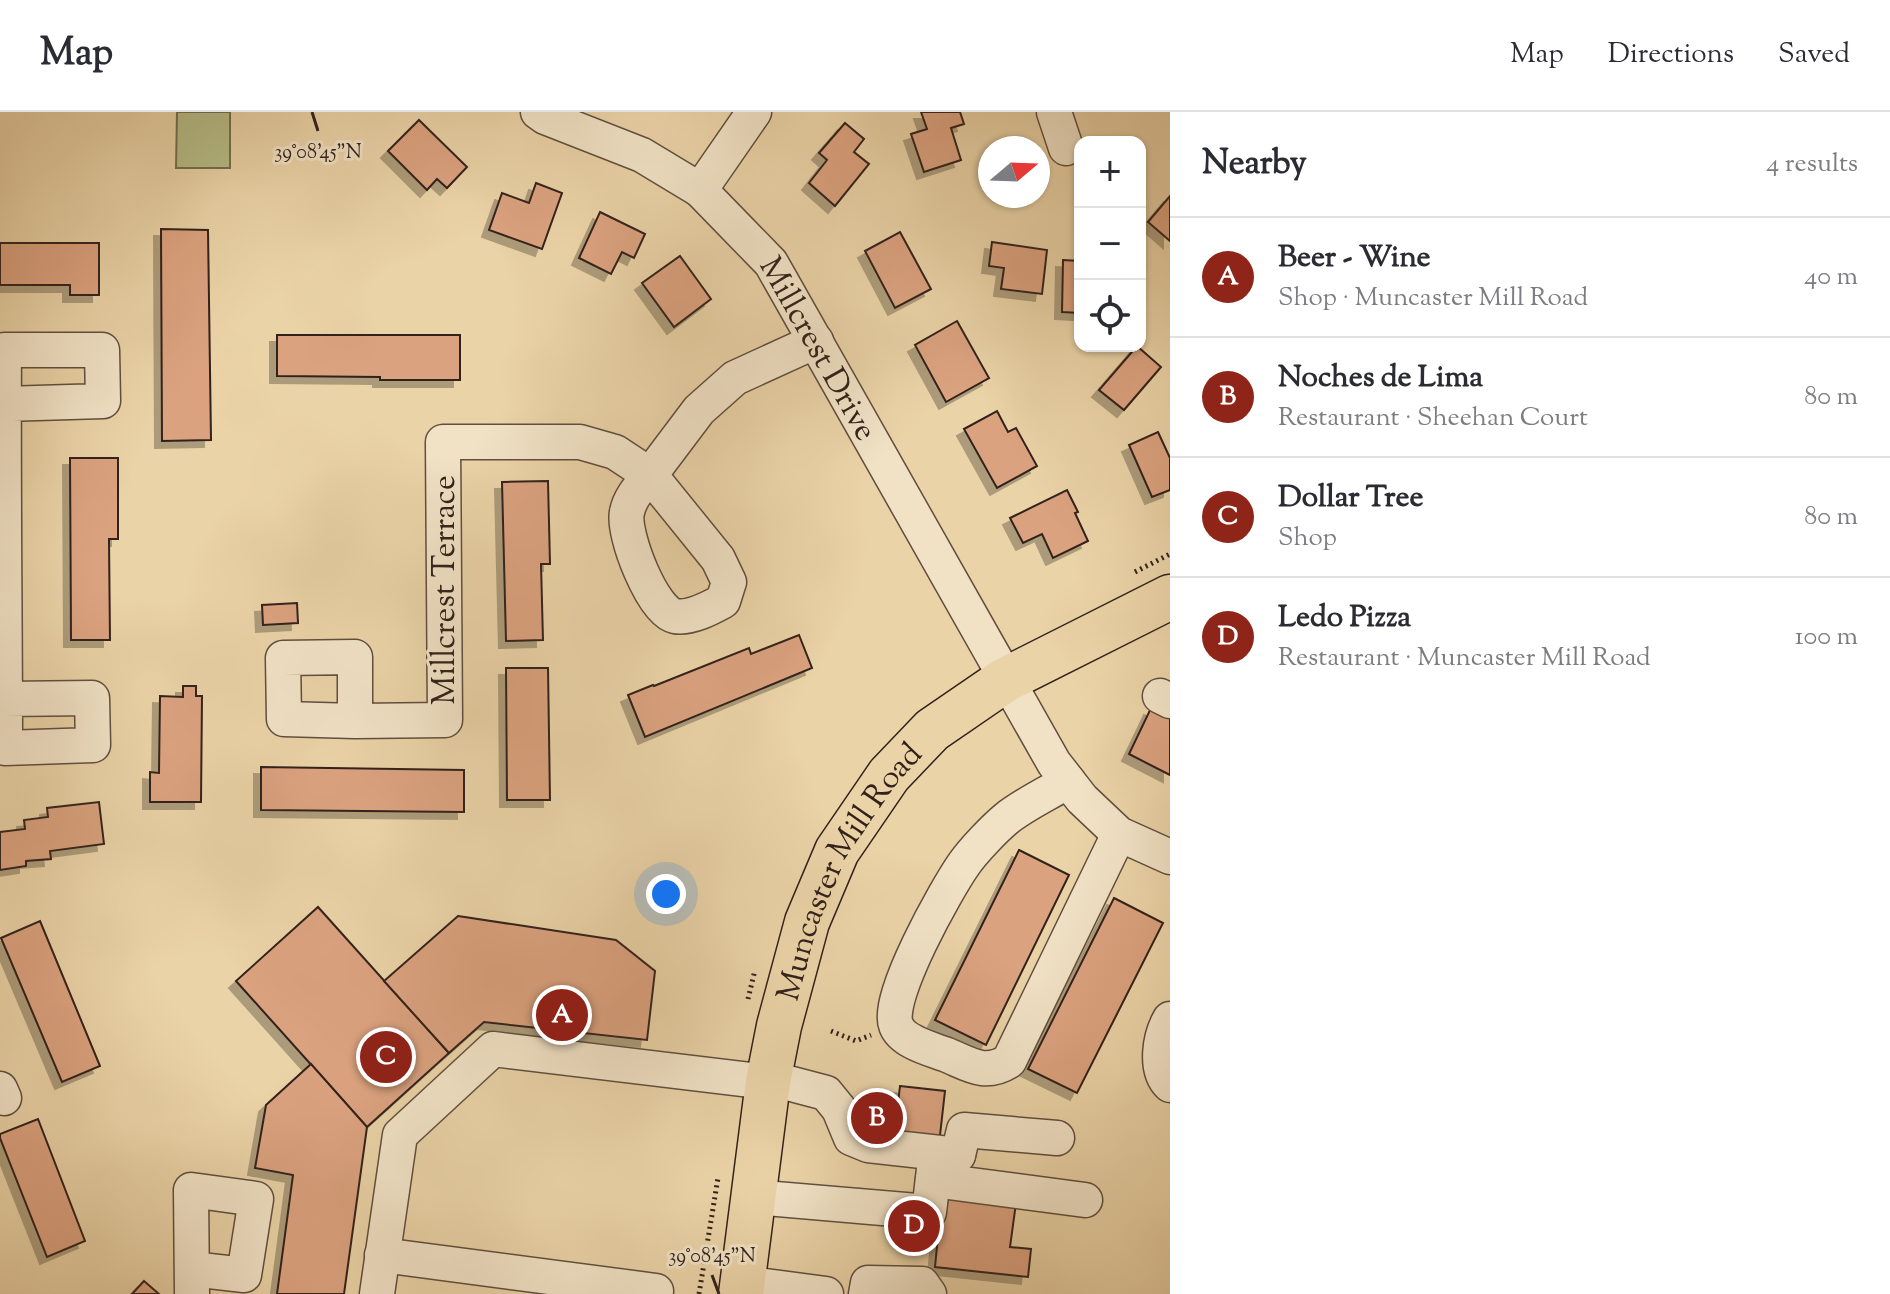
<!DOCTYPE html>
<meta charset="utf-8">
<style>
:root{--surface:#fff;--page:#f2f2f3;--text:#2b2b33;--muted:#7c7c81;--line:#e1e1e2;--accent:#8f2418}
body{margin:0;font-family:"Sorts Mill Goudy",serif;background:var(--page);color:var(--text)}
.controls{position:absolute;right:24px;top:24px;display:grid;overflow:hidden;border-radius:16px;box-shadow:0 2px 6px #0004}
.controls button{width:72px;height:72px;display:grid;place-items:center;padding:0;border:0;border-bottom:2px solid var(--line);background:var(--surface);color:var(--text);font:40px sans-serif}
.compass{position:absolute;left:978px;top:24px;width:72px;height:72px;border-radius:50%;background:var(--surface);box-shadow:0 2px 6px #0004;rotate:71deg}
.you{position:absolute;left:666px;top:782px;width:28px;height:28px;margin:-20px;border:6px solid #fff;border-radius:50%;background:#1a73e8;box-shadow:0 0 0 12px #1a73e833}
.badge{display:grid;place-items:center;width:52px;height:52px;border-radius:50%;background:var(--accent);color:#fff;font-size:26px;font-weight:700}
.pin{position:absolute;translate:-50% -50%;border:4px solid #fff;box-shadow:0 2px 8px #0006}
.list{margin:0;padding:0;list-style:none}
h2{display:flex;justify-content:space-between;align-items:center;height:104px;margin:0;padding:0 32px;font-size:34px}
h2 small{font-size:26px;font-weight:400;color:var(--muted)}
.list li{display:grid;grid-template-columns:52px 1fr auto;gap:24px;align-items:center;box-sizing:border-box;height:120px;padding:0 32px;border-top:2px solid var(--line)}
.list b{display:block;font-size:30px;white-space:nowrap}
.list p{margin:0;font-size:26px;white-space:nowrap;color:var(--muted)}
.list em{font-size:26px;font-style:normal;color:var(--muted)}
.icon{flex:none;width:44px;height:44px;fill:none;stroke:currentColor;stroke-width:2;stroke-linecap:round;stroke-linejoin:round}
.map{position:relative;flex:none;width:1170px;height:1182px;overflow:hidden}
header{display:flex;align-items:center;gap:48px;box-sizing:border-box;height:112px;padding:0 40px;background:var(--surface);border-bottom:2px solid var(--line)}
header strong{font-size:38px}
nav{display:flex;gap:44px;margin-inline-start:auto;font-size:28px}
main{display:flex}
aside{flex:1;background:var(--surface)}
.map>svg:first-child{display:block}
</style>
<header>
<strong>Map</strong>
<nav><a>Map</a><a>Directions</a><a>Saved</a></nav>
</header>
<main>
<div class="map">
<svg width="1170" height="1182" viewBox="0 0 1170 1182">
<defs>
<filter id="shadow"><feDropShadow dx="-7" dy="7" stdDeviation="0" flood-color="#0004"/></filter>
</defs>
<rect width="100%" height="100%" fill="#ead3a7"/>
<filter id="stains"><feTurbulence type="fractalNoise" baseFrequency=".0025" numOctaves="4"/><feColorMatrix values="0 0 0 0 .2 0 0 0 0 .09 0 0 0 0 .02 0 0 0 .5 -.17"/></filter>
<radialGradient id="worn" r=".72"><stop offset=".6" stop-color="#630" stop-opacity="0"/><stop offset="1" stop-color="#630" stop-opacity=".3"/></radialGradient>
<polygon fill="#b6bc87" stroke="#746e51" stroke-width="2" points="177,0 230,0 230,56 176,56"/>
<g fill="#dba27f" stroke="#32211b" stroke-width="2" filter="url(#shadow)">
<polygon points="921,0 960,0 964,12 951,16 961,48 924,60 911,22 927,17"/>
<polygon points="419,8 467,55 447,76 437,67 427,78 388,39"/>
<polygon points="845,11 864,27 854,40 869,52 835,94 809,71 827,48 819,41"/>
<polygon points="536,71 562,81 542,137 489,118 502,81 529,91"/>
<polygon points="1170,84 1170,129 1148,110"/>
<polygon points="600,100 645,122 634,146 622,140 611,162 579,146"/>
<polygon points="161,117 208,118 211,328 162,329"/>
<polygon points="900,120 931,177 895,196 865,139"/>
<polygon points="992,130 1047,138 1042,182 1001,177 1004,156 989,154"/>
<polygon points="0,131 99,131 99,183 70,183 70,173 0,173"/>
<polygon points="680,144 711,187 674,215 642,171"/>
<polygon points="1063,148 1080,149 1080,201 1062,200"/>
<polygon points="957,209 989,266 946,290 915,233"/>
<polygon points="277,223 460,223 460,268 380,268 380,265 277,264"/>
<polygon points="1137,234 1161,255 1124,298 1099,278"/>
<polygon points="997,299 1008,320 1016,316 1037,354 997,376 964,317"/>
<polygon points="1158,320 1170,346 1170,378 1152,385 1129,333"/>
<polygon points="70,346 118,346 118,427 109,427 110,528 71,528"/>
<polygon points="548,369 550,452 541,452 543,528 506,529 502,370"/>
<polygon points="1067,378 1078,400 1075,401 1088,429 1053,446 1042,422 1023,431 1010,406"/>
<polygon points="297,491 298,511 263,513 262,493"/>
<polygon points="799,523 812,556 645,625 628,583 653,573 654,574 749,536 751,542"/>
<polygon points="506,556 548,556 550,688 507,688"/>
<polygon points="183,574 196,574 196,584 202,584 201,690 150,690 150,660 159,661 160,584 183,585"/>
<polygon points="1151,596 1170,605 1170,663 1129,642"/>
<polygon points="261,655 464,658 464,700 261,698"/>
<polygon points="99,690 104,732 50,739 51,747 26,749 26,754 0,758 0,720 25,717 24,708 48,705 47,696"/>
<polygon points="1019,738 1069,763 986,933 935,908"/>
<polygon points="1114,786 1163,811 1077,981 1028,957"/>
<polygon points="318,795 449,941 367,1015 236,869"/>
<polygon points="458,804 616,828 655,859 647,928 484,910 449,941 384,869"/>
<polygon points="40,809 100,954 62,970 1,826"/>
<polygon points="311,952 367,1015 344,1182 277,1182 293,1063 255,1056 266,993"/>
<polygon points="900,974 945,979 939,1032 894,1026"/>
<polygon points="38,1007 85,1129 47,1145 0,1026 0,1022"/>
<polygon points="942,1083 1016,1091 1010,1135 1031,1137 1028,1165 935,1155"/>
<polygon points="144,1169 159,1182 132,1182"/>
</g>
<g fill="none" stroke-linecap="round" stroke-linejoin="round">
<g stroke="#604e3e" stroke-width="37">
<g id="minor">
<path id="s1" d="M538,0L545,5L642,43L700,78L771,151L1054,651L1082,687L1119,722L1170,745"/>
<polyline points="1054,0 1066,36"/>
<polyline points="700,78 754,0"/>
<path d="M4,292L103,289L102,238H4C3,371 5,504 5,636L93,633L92,586L5,587"/>
<path d="M650,363L718,447L729,470L723,489C710,496 690,507 675,504C653,500 622,422 627,400C630,385 641,374 650,363Z"/>
<polyline points="1160,584 1170,589"/>
<polyline points="355,609 355,545 283,546 284,607 355,609 445,608 443,330 580,330 615,340 650,363 699,298 735,266 816,229"/>
<path d="M1068,669C1049,681 1023,693 1006,707C994,717 973,739 964,752C947,776 885,886 896,913C902,930 931,937 947,943C971,953 985,964 1009,949L1119,722"/>
<path d="M1170,907C1160,924 1154,957 1170,973"/>
<polyline points="769,966 826,981 839,997 851,1026 868,1033 958,1043 964,1018 1057,1026"/>
<polyline points="0,977 4,986"/>
<polyline points="933,1068 1085,1088"/>
<polyline points="753,1085 929,1100 934,1057 958,1043"/>
<polyline points="382,1143 656,1179"/>
<polyline points="192,1157 244,1163 256,1087 191,1078 192,1182"/>
<polyline points="742,1171 826,1182"/>
<polyline points="377,1182 400,1023 493,937 768,970"/>
<polyline points="866,1182 868,1171 922,1172 929,1182"/>
</g>
</g>
<g stroke="#32211b" stroke-width="47">
<g id="major">
<path id="s2" d="M741,1182L768,970L779,914L807,810L837,739L889,663L932,618L1005,568L1170,485"/>
</g>
</g>
<g stroke="#32211b" stroke-width="5" stroke-dasharray="2 4" stroke-linecap="butt">
<polyline points="1135,460 1170,442"/>
<polyline points="748,887 755,858"/>
<polyline points="831,919 856,929 871,923"/>
<polyline points="699,1182 718,1066"/>
</g>
<use href="#minor" stroke="#f1e2c6" stroke-width="34"/>
<use href="#major" stroke="#ead3a7" stroke-width="44"/>
</g>
<path fill="none" stroke="#32211b" stroke-width="3" d="M312,0L318,19M712,1163L719,1182"/>
<g text-anchor="middle" stroke-width="6" stroke-linejoin="round" paint-order="stroke">
<g font-size="32" fill="#32211b" stroke="#f1e2c6">
<text dy="11" stroke="none"><textPath href="#s1" startOffset="380">Millcrest Drive</textPath></text>
<text transform="translate(443 478) rotate(-90)" y="11">Millcrest Terrace</text>
<text dy="11" stroke="none"><textPath href="#s2" startOffset="442">Muncaster Mill Road</textPath></text>
</g>
</g>
<g font-size="20" text-anchor="middle" fill="#32211b" stroke="#f1e2c6" stroke-width="6" stroke-linejoin="round" paint-order="stroke">
<text x="318" y="46">39°08'45"N</text>
<text x="712" y="1150">39°08'45"N</text>
</g>
<rect width="100%" height="100%" filter="url(#stains)"/>
<rect width="100%" height="100%" fill="url(#worn)"/>
</svg>
<div class="controls">
<button>+</button>
<button>−</button>
<button><svg class="icon" aria-label="locate" viewBox="0 0 24 24"><circle cx="12" cy="12" r="6"/><path d="M12 2v4M12 18v4M2 12h4M18 12h4"/></svg></button>
</div>
<svg class="compass" viewBox="-18 -18 36 36"><path d="M0-13l5 13h-10z" fill="#e53935"/><path d="M0 13l5-13h-10z" fill="#7c7c81"/></svg>
<div class="you"></div>
<div class="pin badge" style="left:562px;top:903px">A</div>
<div class="pin badge" style="left:877px;top:1006px">B</div>
<div class="pin badge" style="left:386px;top:945px">C</div>
<div class="pin badge" style="left:914px;top:1114px">D</div>
</div>
<aside>
<h2>Nearby<small>4 results</small></h2>
<ul class="list">
<li><span class="badge">A</span><div><b>Beer - Wine</b><p>Shop · Muncaster Mill Road</p></div><em>40 m</em></li>
<li><span class="badge">B</span><div><b>Noches de Lima</b><p>Restaurant · Sheehan Court</p></div><em>80 m</em></li>
<li><span class="badge">C</span><div><b>Dollar Tree</b><p>Shop</p></div><em>80 m</em></li>
<li><span class="badge">D</span><div><b>Ledo Pizza</b><p>Restaurant · Muncaster Mill Road</p></div><em>100 m</em></li>
</ul>
</aside>
</main>
